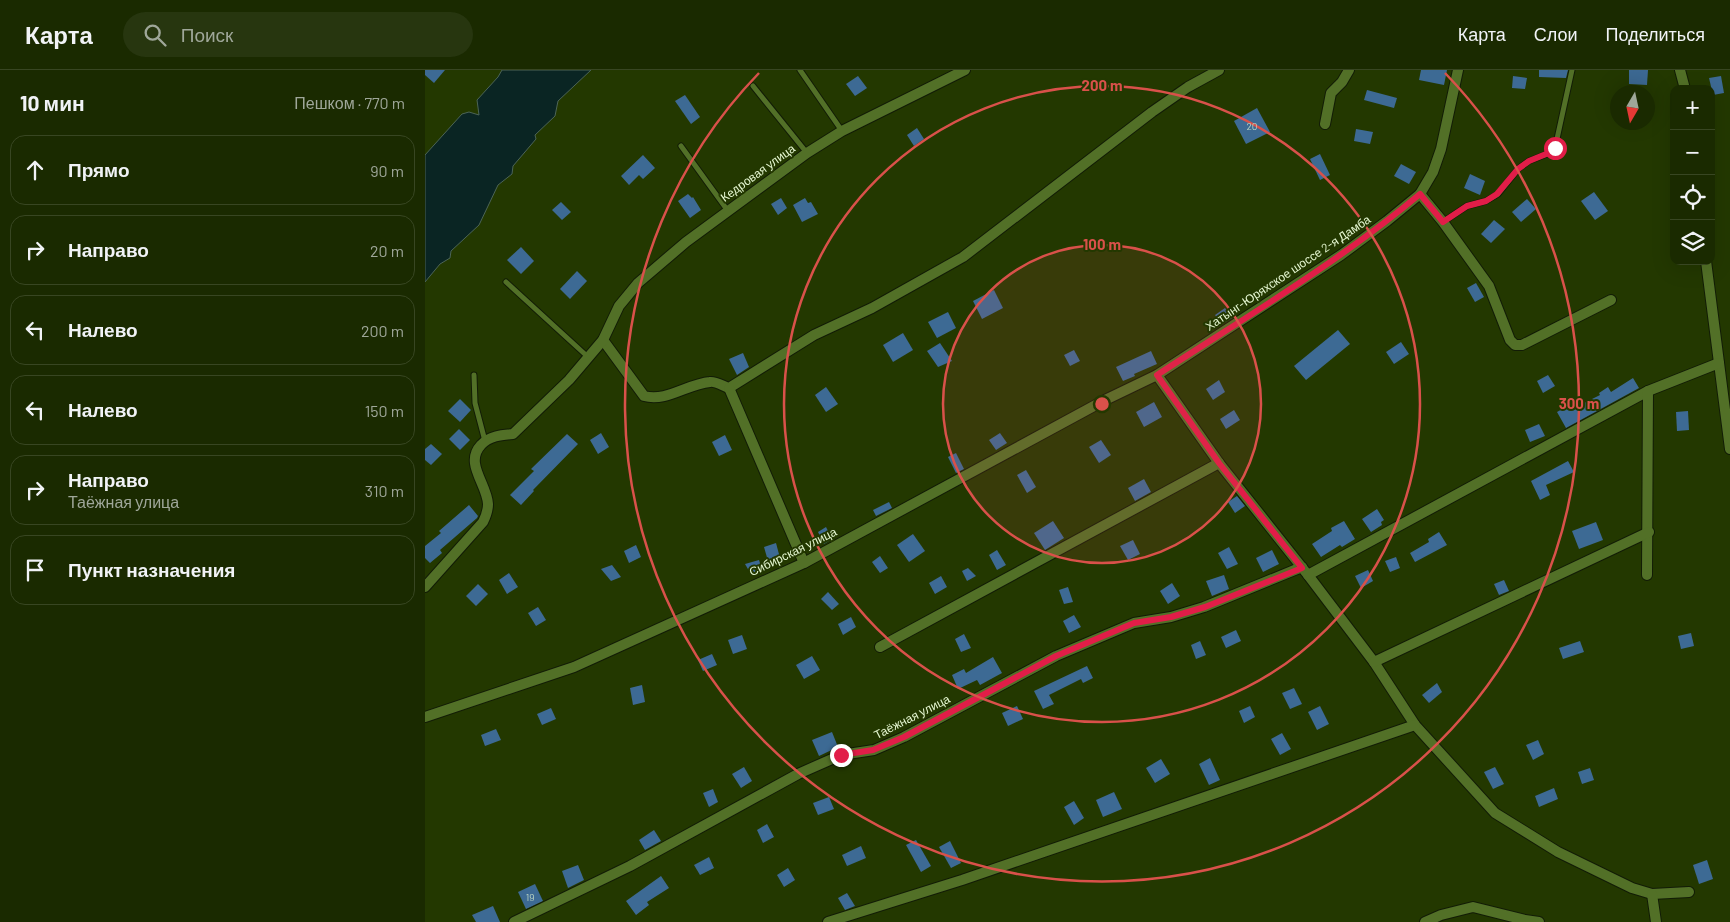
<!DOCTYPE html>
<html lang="ru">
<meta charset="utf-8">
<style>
:root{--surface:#1a2a00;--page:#27360f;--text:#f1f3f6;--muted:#9fa799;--line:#384622}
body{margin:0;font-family:Barlow,sans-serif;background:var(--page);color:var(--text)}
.controls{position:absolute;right:15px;top:15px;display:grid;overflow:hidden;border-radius:10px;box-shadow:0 5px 20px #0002}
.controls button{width:45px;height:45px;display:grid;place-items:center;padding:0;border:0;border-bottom:1px solid var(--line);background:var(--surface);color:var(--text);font:25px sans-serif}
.compass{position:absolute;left:1185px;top:15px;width:45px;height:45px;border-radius:50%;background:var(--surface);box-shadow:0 5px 20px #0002;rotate:189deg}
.stop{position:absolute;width:15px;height:15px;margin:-11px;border:4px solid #e11d48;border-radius:50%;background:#fff}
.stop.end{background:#e11d48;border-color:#fff;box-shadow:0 1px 5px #0008}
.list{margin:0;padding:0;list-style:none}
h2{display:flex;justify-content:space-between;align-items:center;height:65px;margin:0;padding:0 20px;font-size:21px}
h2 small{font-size:16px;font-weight:400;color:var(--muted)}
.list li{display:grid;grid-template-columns:32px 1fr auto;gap:15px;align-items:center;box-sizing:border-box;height:70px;margin:0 10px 10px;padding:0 10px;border:1px solid var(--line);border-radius:15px}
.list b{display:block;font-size:19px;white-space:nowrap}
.list p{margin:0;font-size:16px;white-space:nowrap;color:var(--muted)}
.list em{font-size:16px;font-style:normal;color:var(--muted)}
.icon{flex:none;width:28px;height:28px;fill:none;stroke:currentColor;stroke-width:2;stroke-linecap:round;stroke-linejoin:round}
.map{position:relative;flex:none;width:1305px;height:852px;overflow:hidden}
header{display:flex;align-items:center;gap:30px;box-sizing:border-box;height:70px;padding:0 25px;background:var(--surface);border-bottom:1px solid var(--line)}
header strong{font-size:24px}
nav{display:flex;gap:28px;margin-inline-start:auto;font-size:18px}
.search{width:350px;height:45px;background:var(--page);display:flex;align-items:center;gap:12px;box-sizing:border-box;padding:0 18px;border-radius:28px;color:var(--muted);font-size:19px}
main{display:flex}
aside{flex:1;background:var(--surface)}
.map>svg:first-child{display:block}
</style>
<header>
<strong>Карта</strong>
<div class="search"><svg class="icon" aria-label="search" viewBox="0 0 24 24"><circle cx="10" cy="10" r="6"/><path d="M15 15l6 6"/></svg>Поиск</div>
<nav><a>Карта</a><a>Слои</a><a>Поделиться</a></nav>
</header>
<main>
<aside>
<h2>10 мин<small>Пешком · 770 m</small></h2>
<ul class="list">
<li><svg class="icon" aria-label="ahead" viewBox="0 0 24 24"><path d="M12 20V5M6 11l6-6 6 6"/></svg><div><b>Прямо</b></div><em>90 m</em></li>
<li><svg class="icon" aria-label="right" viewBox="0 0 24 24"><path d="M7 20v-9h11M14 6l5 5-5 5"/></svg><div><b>Направо</b></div><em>20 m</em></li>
<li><svg class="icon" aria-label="left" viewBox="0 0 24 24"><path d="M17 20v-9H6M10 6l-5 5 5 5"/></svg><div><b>Налево</b></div><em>200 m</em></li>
<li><svg class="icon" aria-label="left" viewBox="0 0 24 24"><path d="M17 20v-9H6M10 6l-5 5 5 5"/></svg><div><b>Налево</b></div><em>150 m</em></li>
<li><svg class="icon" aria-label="right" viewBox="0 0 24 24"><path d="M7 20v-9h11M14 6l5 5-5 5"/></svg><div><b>Направо</b><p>Таёжная улица</p></div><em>310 m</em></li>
<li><svg class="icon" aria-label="arrive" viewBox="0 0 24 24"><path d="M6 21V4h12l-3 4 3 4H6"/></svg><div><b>Пункт назначения</b></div></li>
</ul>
</aside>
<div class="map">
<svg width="1305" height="852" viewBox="0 0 1305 852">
<rect width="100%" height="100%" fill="#233800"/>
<polygon fill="#0a2523" stroke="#4c6457" points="77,0 166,0 133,31 130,46 110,65 111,69 88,96 87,104 73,115 54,155 26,181 25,188 15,194 0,212 0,85 37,44 44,42 54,45 52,30 73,7"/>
<g fill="#3d6a94">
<polygon points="0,0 20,0 9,13 0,5"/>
<polygon points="996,0 1022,0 1019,15 994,10"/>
<polygon points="1114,0 1143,0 1141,8 1114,7"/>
<polygon points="1204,0 1223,0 1222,15 1204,14"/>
<polygon points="433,6 442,18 430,26 421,14"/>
<polygon points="1088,6 1102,8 1100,19 1087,18"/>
<polygon points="1296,6 1299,23 1288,25 1284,8"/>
<polygon points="942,20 972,28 969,38 939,30"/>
<polygon points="260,25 275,47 266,54 250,31"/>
<polygon points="832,38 845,62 821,74 809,51"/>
<polygon points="492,58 499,69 489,76 482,65"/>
<polygon points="931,59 948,62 945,74 929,71"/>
<polygon points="895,84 905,105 895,110 885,89"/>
<polygon points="218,85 230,98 218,109 214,105 204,115 196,106"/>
<polygon points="976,94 991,102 984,114 969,106"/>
<polygon points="1045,104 1060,111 1055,125 1039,118"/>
<polygon points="1169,122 1183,141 1170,150 1156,131"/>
<polygon points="263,124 267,128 268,127 276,140 265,148 253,131"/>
<polygon points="356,128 362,138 353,145 346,134"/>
<polygon points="380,128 383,133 386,132 393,144 377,152 368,135"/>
<polygon points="1102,129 1111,139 1096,152 1087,142"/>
<polygon points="136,132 146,142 137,150 127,140"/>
<polygon points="1069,150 1080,159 1066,173 1056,164"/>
<polygon points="96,177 109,191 96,204 82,190"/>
<polygon points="152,201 162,211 145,229 135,219"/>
<polygon points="1051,213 1059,227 1050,232 1042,218"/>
<polygon points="569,220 578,238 557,249 548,231"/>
<polygon points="800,238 807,248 797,254 790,245"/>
<polygon points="523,242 531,258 512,268 503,252"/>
<polygon points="913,260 925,274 881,310 869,296"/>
<polygon points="478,263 488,280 468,292 458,275"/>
<polygon points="976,272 984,284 969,294 961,282"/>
<polygon points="515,273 527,291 513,297 502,281"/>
<polygon points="649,280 655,291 645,296 639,285"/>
<polygon points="726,281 732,294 709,304 710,306 698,311 691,297"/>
<polygon points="318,283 324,297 312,305 304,289"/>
<polygon points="1123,305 1130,316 1118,323 1112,311"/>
<polygon points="1208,308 1214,318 1141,358 1132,342 1146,334 1149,338 1175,325 1174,323 1183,317 1186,322"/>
<polygon points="794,310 800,322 788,330 781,319"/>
<polygon points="401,317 413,334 401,342 390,325"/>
<polygon points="35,329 46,340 35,352 23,341"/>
<polygon points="729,332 737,347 719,357 711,342"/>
<polygon points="809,340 815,350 801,359 795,349"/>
<polygon points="1263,341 1264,360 1252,361 1251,342"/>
<polygon points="1114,354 1120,366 1105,372 1100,360"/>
<polygon points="34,359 45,370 35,380 24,369"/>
<polygon points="176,363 184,377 173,384 165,370"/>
<polygon points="575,363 582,373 571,380 564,370"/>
<polygon points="142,364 153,374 108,420 109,421 96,435 85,425 109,401 106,399"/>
<polygon points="300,365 307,380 294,386 287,372"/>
<polygon points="676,370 686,385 674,393 664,377"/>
<polygon points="6,374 17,384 6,395 0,390 0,379"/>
<polygon points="531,383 539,399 531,403 523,387"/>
<polygon points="1143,391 1149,402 1121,415 1125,425 1115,430 1106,411"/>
<polygon points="601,400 611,417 602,423 592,405"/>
<polygon points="719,409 726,422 710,431 703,418"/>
<polygon points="812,426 820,436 810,443 803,432"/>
<polygon points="464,432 467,438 451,446 448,440"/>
<polygon points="44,435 53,446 52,448 15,480 17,483 5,493 0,488 0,476 16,463 14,461"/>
<polygon points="952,439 959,450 956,452 957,455 946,462 937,449"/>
<polygon points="628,451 639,468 620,480 609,463"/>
<polygon points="919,451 930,469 917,477 915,475 896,487 887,474 907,461 906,458"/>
<polygon points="1171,452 1178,470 1154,479 1147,461"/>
<polygon points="401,457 407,469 399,474 393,462"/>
<polygon points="1014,462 1022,475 990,492 985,483 1004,472 1003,469"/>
<polygon points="488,464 500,481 484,492 472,475"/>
<polygon points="708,470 715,484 703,490 695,476"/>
<polygon points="351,473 355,488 343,491 339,477"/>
<polygon points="211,475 216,487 204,493 199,481"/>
<polygon points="804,477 813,494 802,499 793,483"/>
<polygon points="572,480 581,495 572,500 564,485"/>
<polygon points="847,480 854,494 838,502 831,488"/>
<polygon points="455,486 463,498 455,503 447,492"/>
<polygon points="971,487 975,498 965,502 960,491"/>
<polygon points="334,490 338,503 327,506 320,494"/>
<polygon points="187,495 196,507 186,511 176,499"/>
<polygon points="543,498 551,506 542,511 537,501"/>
<polygon points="943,500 948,511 936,518 930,506"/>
<polygon points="84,503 93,517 82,524 74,510"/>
<polygon points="799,505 804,519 787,526 781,511"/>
<polygon points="516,506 522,517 510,524 504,513"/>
<polygon points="1079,510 1084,521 1074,525 1069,514"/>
<polygon points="747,513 755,526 743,534 735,521"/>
<polygon points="53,514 63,524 51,536 41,526"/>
<polygon points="643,517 648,532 639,534 634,520"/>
<polygon points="403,522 414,534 407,540 396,529"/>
<polygon points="113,537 121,550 111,556 103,543"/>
<polygon points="649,545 656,557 644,563 638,551"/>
<polygon points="426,547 431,557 418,565 413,554"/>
<polygon points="811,560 816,571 801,578 796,567"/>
<polygon points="1266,563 1269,576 1256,579 1253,566"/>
<polygon points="539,564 546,578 536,582 530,569"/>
<polygon points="317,565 322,579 308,584 303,570"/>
<polygon points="775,571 781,585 771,589 766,575"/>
<polygon points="1155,571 1159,582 1138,589 1134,578"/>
<polygon points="287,584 292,595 278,601 273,590"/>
<polygon points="387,586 395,600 379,609 371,595"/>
<polygon points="568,587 577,603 555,615 552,610 533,619 527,605 539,599 541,603"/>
<polygon points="662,596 668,608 658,613 656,609 624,625 629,634 618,639 609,621"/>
<polygon points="1012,613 1017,622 1004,633 997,625"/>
<polygon points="217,615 220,632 208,635 205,618"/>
<polygon points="869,618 877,634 865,639 857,623"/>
<polygon points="592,636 598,649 583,656 577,643"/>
<polygon points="825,636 830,647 819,653 814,641"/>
<polygon points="895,636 904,654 892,660 883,642"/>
<polygon points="126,638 131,649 117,655 112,644"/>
<polygon points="71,659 76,670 60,676 56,665"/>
<polygon points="407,662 413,677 394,686 387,670"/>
<polygon points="857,663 866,679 855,685 846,669"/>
<polygon points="1113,670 1119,684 1108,690 1101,675"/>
<polygon points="785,688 795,710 784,715 774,694"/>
<polygon points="736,689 745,704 730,713 721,698"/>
<polygon points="319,697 327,711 316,718 307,704"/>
<polygon points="1070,697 1079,714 1068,719 1059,702"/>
<polygon points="1165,698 1169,710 1157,714 1153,702"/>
<polygon points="1129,718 1133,729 1114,737 1110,726"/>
<polygon points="288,719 293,732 284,737 278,723"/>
<polygon points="689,722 697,739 678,747 671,730"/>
<polygon points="404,727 409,739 393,745 388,733"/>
<polygon points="649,731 659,748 649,755 639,737"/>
<polygon points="342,754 349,767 338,773 332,760"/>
<polygon points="229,760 236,771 220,780 214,770"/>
<polygon points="491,770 506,796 496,802 481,775"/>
<polygon points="525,771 536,793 526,798 514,777"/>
<polygon points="436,776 441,788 422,796 417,785"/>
<polygon points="284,787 289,798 275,805 269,795"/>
<polygon points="1282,790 1288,809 1274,814 1268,795"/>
<polygon points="153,795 159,810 143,818 137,801"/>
<polygon points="363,798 370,810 359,817 352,805"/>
<polygon points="236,806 244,818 222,832 224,835 211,845 201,831"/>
<polygon points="110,814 118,831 101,839 93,822"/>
<polygon points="422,823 430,836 420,840 413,828"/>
<polygon points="68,836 75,852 51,852 47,845"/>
</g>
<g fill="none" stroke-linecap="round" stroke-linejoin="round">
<g stroke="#121c06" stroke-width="7">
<g id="lane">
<polyline points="375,0 417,61"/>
<polyline points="328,16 382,83"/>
<polyline points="256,76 303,141"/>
<polyline points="1018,152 1042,136 1061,131 1073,124 1093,99 1104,91 1127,82 1130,78 1147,0"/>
<polyline points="81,212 163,287"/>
<polyline points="49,305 50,333 60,371"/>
</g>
</g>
<g stroke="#121c06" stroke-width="12">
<g id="street">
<polyline points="1255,0 1260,19"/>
<polyline points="900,54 906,23 917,12 924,0"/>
<polyline points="995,124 1018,152 1064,216 1085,270 1090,275 1097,275 1186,230"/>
<polyline points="1281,191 1305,379"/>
<path d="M178,270L219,326C242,332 262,314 285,312C290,311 298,316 304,318L389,265L447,238L538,187L727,42L763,17L794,0"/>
<polyline points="732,305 794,393 883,505 949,592 990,655 1070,743 1133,782 1207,818 1227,824 1264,822"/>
<polyline points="304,318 379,493"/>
<polyline points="883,505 1223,321 1294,293"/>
<polyline points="1222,505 1223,321"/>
<path d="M0,517L58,452C61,446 63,441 63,434C62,414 39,393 56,375C64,366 76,365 88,364L144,310L178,270L194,236L213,213L261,172L382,83L417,61L540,0"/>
<polyline points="455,577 794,393"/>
<polyline points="949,592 1224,462"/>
<polyline points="0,647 149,597 379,493 680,330 732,305 916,185 962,151 995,124 1008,102 1016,79 1033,0"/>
<polyline points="1227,824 1231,852"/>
<polyline points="89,852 205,796 373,704 416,685 449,680 479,667 631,586 709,553 746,547 779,537 877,497"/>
<polyline points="403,852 537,810 990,655"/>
<polyline points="1000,852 1016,845 1048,837 1100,850 1114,852"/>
</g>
</g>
<use href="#lane" stroke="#527027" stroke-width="5"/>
<use href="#street" stroke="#527027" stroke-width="10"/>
</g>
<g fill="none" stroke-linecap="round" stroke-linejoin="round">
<path stroke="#e11d48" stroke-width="6" d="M416,685L448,680L479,667L631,586L709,553L746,547L780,537L877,498L794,393L732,305C821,247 914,192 995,124L1018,152L1042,136L1061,131L1072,124L1093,99L1104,91L1126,82L1130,78"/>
</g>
<circle cx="677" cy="334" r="159" fill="#d9514a" fill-opacity=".12"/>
<g fill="none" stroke="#d9514a" stroke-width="2.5">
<circle cx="677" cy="334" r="159"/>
<circle cx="677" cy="334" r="318"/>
<path d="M1020 3A477 477 0 1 1 334 3"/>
</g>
<g text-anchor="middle" stroke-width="4" stroke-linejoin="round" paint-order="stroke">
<g font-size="10" fill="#bbd4c2">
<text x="827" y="60">20</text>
<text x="105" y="831">19</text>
</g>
<g font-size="12" fill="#e5f7d1" stroke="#233800">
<text transform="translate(333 103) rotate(-36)" y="4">Кедровая улица</text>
<text transform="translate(863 203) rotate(-34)" y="4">Хатынг-Юряхское шоссе 2-я Дамба</text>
<text transform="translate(368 482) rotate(-26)" y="4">Сибирская улица</text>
<text transform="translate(487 647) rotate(-27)" y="4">Таёжная улица</text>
</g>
</g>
<circle cx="677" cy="334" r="8" fill="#d9514a" stroke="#233800" stroke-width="2.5"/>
<g font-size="15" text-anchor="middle" font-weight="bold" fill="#d9514a" stroke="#233800" stroke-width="4" stroke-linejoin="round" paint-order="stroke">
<text x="677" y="21">200 m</text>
<text x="677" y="180">100 m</text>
<text x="1154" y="339">300 m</text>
</g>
</svg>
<div class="controls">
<button>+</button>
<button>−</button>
<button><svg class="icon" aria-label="locate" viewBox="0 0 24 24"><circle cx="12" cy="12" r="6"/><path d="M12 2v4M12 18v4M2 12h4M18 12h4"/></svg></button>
<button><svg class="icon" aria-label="layers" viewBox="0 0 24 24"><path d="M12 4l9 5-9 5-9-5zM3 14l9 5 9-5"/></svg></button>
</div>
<svg class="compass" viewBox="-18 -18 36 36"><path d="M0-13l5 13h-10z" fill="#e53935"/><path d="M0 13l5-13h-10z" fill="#9fa799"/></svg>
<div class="stop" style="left:1130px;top:78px"></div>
<div class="stop end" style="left:416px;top:685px"></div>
</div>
</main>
